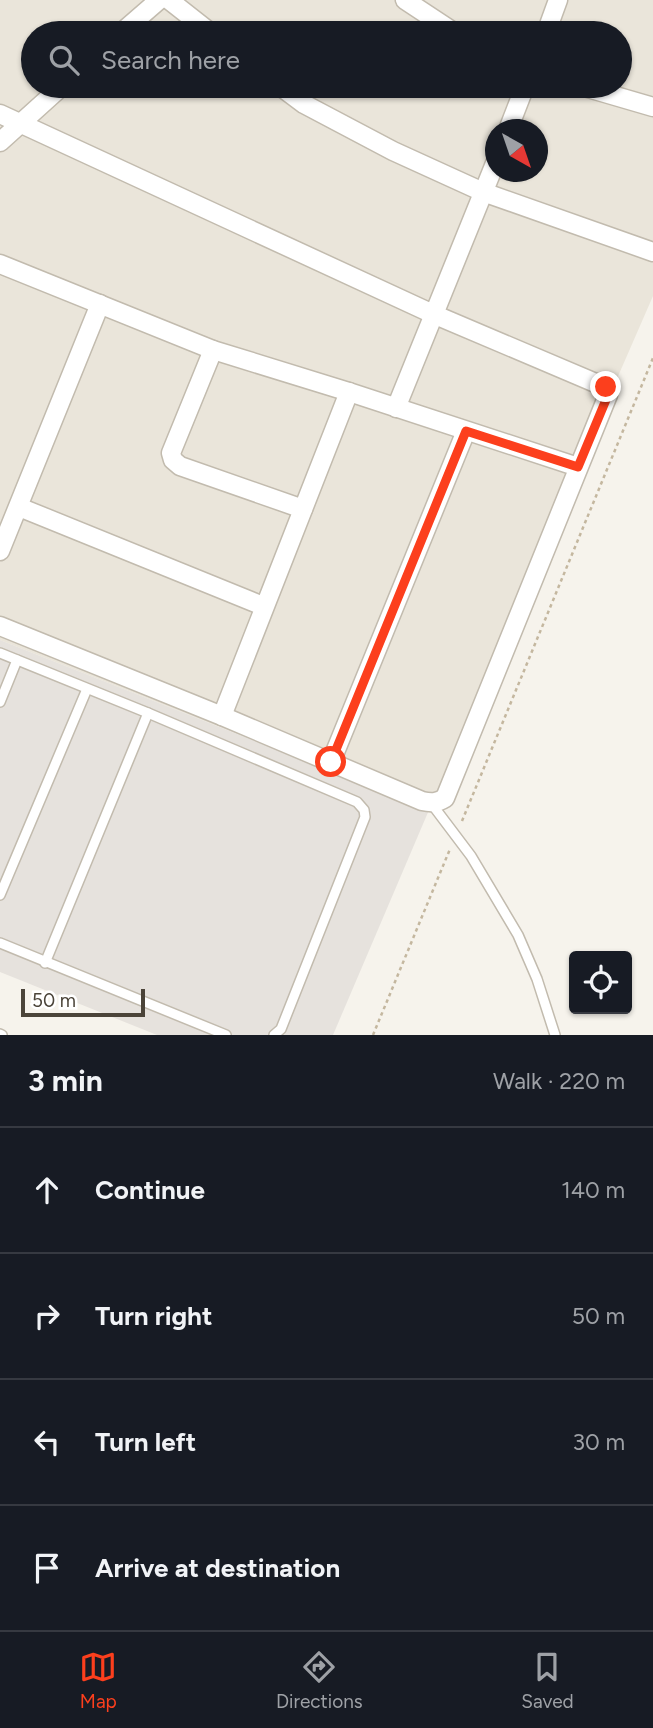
<!DOCTYPE html>
<meta charset="utf-8">
<style>
:root{--surface:#171b24;--page:#242831;--text:#f1f3f6;--muted:#9ea1a6;--line:#363941;--accent:#fc3f1d}
body{margin:0;font-family:Figtree,sans-serif;background:var(--page);color:var(--text)}
.controls{position:absolute;right:21px;bottom:21px;display:grid;overflow:hidden;border-radius:7px;box-shadow:0 2px 5px #0004}
.controls button{width:63px;height:63px;display:grid;place-items:center;padding:0;border:0;border-bottom:2px solid var(--line);background:var(--surface);color:var(--text);font:35px sans-serif}
.compass{position:absolute;left:485px;top:119px;width:63px;height:63px;border-radius:50%;background:var(--surface);box-shadow:0 2px 5px #0004;rotate:140deg}
.scale{position:absolute;left:21px;bottom:18px;width:124px;box-sizing:border-box;padding-left:7px;border:4px solid #4b4439;border-top:0;font-size:19px;line-height:24px;white-space:nowrap;color:#4b4439;-webkit-text-stroke:5px #fff;paint-order:stroke}
.stop{position:absolute;width:21px;height:21px;margin:-16px;border:5px solid #fc3f1d;border-radius:50%;background:#fff}
.stop.end{background:#fc3f1d;border-color:#fff;box-shadow:0 2px 7px #0008}
.list{margin:0;padding:0;list-style:none}
h2{display:flex;justify-content:space-between;align-items:center;height:91px;margin:0;padding:0 28px;font-size:30px}
h2 small{font-size:23px;font-weight:400;color:var(--muted)}
.list li{display:grid;grid-template-columns:46px 1fr auto;gap:21px;align-items:center;box-sizing:border-box;height:126px;padding:0 28px;border-top:2px solid var(--line)}
.list b{display:block;font-size:26px;white-space:nowrap}
.list em{font-size:23px;font-style:normal;color:var(--muted)}
.icon{flex:none;width:38px;height:38px;fill:none;stroke:currentColor;stroke-width:2;stroke-linecap:round;stroke-linejoin:round}
.map{position:relative;flex:none;width:653px;height:1035px;overflow:hidden}
.search{position:absolute;background:var(--surface);box-shadow:0 2px 5px #0004;left:21px;right:21px;top:21px;height:77px;display:flex;align-items:center;gap:18px;box-sizing:border-box;padding:0 24px;border-radius:38px;color:var(--muted);font-size:26px}
.sheet{height:595px;background:var(--surface)}
nav{display:flex;justify-content:space-around;align-items:center;box-sizing:border-box;height:98px;border-top:2px solid var(--line);background:var(--surface);font-size:19px;color:var(--muted)}
nav a{display:grid;justify-items:center;gap:4px}
nav .on{color:var(--accent)}
.map>svg:first-child{display:block}
</style>
<div class="map">
<svg width="653" height="1035" viewBox="0 0 653 1035">
<rect width="100%" height="100%" fill="#f6f3ec"/>
<path fill="#eae5da" fill-rule="evenodd" d="M0,0H653V296L429,810L0,640ZM33,33H620V86H33ZM496,130H538V172H496Z"/>
<polygon fill="#e6e2dd" points="0,640 429,810 333,1035 157,1035 0,972"/>
<g fill="none" stroke-linecap="round" stroke-linejoin="round">
<g stroke="#c2bbae" stroke-width="12">
<g id="service">
<polyline points="0,653 148,713 357,802 364,810 365,817 281,1029 274,1035"/>
<polyline points="0,702 17,660"/>
<polyline points="431,803 471,856 518,935 537,979 555,1035"/>
<polyline points="0,895 87,689"/>
<polyline points="0,943 226,1035"/>
<polyline points="45,963 148,713"/>
<polyline points="0,1034 2,1035"/>
</g>
</g>
<g stroke="#c2bbae" stroke-width="21">
<g id="minor">
<polyline points="169,0 211,33"/>
<polyline points="405,0 455,33"/>
<polyline points="121,33 159,0"/>
<polyline points="546,33 558,0"/>
<polyline points="280,86 304,104 393,151 483,192 653,252"/>
<polyline points="581,86 653,107"/>
<path d="M0,114L433,314L605,387L608,395L445,798C437,803 431,803 422,801L222,716L0,626"/>
<polyline points="508,130 525,86"/>
<polyline points="0,142 62,86"/>
<polyline points="0,264 213,350 349,392 578,467"/>
<polyline points="213,350 171,453 173,460 180,466 303,509"/>
<polyline points="396,408 496,161"/>
<polyline points="19,507 263,606"/>
<polyline points="0,551 100,304"/>
<polyline points="222,716 349,392"/>
<polyline points="331,762 466,431"/>
</g>
</g>
<g stroke="#c4b79f" stroke-width="2.5" stroke-dasharray="3.5 3.5" stroke-linecap="butt">
<polyline points="462,821 653,358"/>
<polyline points="373,1035 450,849"/>
</g>
<use href="#service" stroke="#fff" stroke-width="9"/>
<use href="#minor" stroke="#fff" stroke-width="18"/>
</g>
<g fill="none" stroke-linecap="round" stroke-linejoin="round">
<polyline stroke="#fc3f1d" stroke-width="9" points="331,762 466,431 578,467 608,395 606,387"/>
</g>
</svg>
<div class="controls">
<button><svg class="icon" aria-label="locate" viewBox="0 0 24 24"><circle cx="12" cy="12" r="6"/><path d="M12 2v4M12 18v4M2 12h4M18 12h4"/></svg></button>
</div>
<svg class="compass" viewBox="-18 -18 36 36"><path d="M0-13l5 13h-10z" fill="#e53935"/><path d="M0 13l5-13h-10z" fill="#9ea1a6"/></svg>
<div class="scale">50 m</div>
<div class="stop" style="left:331px;top:762px"></div>
<div class="stop end" style="left:606px;top:387px"></div>
<div class="search"><svg class="icon" aria-label="search" viewBox="0 0 24 24"><circle cx="10" cy="10" r="6"/><path d="M15 15l6 6"/></svg>Search here</div>
</div>
<section class="sheet">
<h2>3 min<small>Walk · 220 m</small></h2>
<ul class="list">
<li><svg class="icon" aria-label="ahead" viewBox="0 0 24 24"><path d="M12 20V5M6 11l6-6 6 6"/></svg><div><b>Continue</b></div><em>140 m</em></li>
<li><svg class="icon" aria-label="right" viewBox="0 0 24 24"><path d="M7 20v-9h11M14 6l5 5-5 5"/></svg><div><b>Turn right</b></div><em>50 m</em></li>
<li><svg class="icon" aria-label="left" viewBox="0 0 24 24"><path d="M17 20v-9H6M10 6l-5 5 5 5"/></svg><div><b>Turn left</b></div><em>30 m</em></li>
<li><svg class="icon" aria-label="arrive" viewBox="0 0 24 24"><path d="M6 21V4h12l-3 4 3 4H6"/></svg><div><b>Arrive at destination</b></div></li>
</ul>
</section>
<nav>
<a class="on"><svg class="icon" aria-label="map" viewBox="0 0 24 24"><path d="M3 6l6-2 6 2 6-2v14l-6 2-6-2-6 2zM9 4v14M15 6v14"/></svg>Map</a>
<a><svg class="icon" aria-label="directions" viewBox="0 0 24 24"><path d="M12 3l9 9-9 9-9-9zM9 14v-3h6M13 9l2 2-2 2"/></svg>Directions</a>
<a><svg class="icon" aria-label="saved" viewBox="0 0 24 24"><path d="M7 4h10v16l-5-4-5 4z"/></svg>Saved</a>
</nav>
